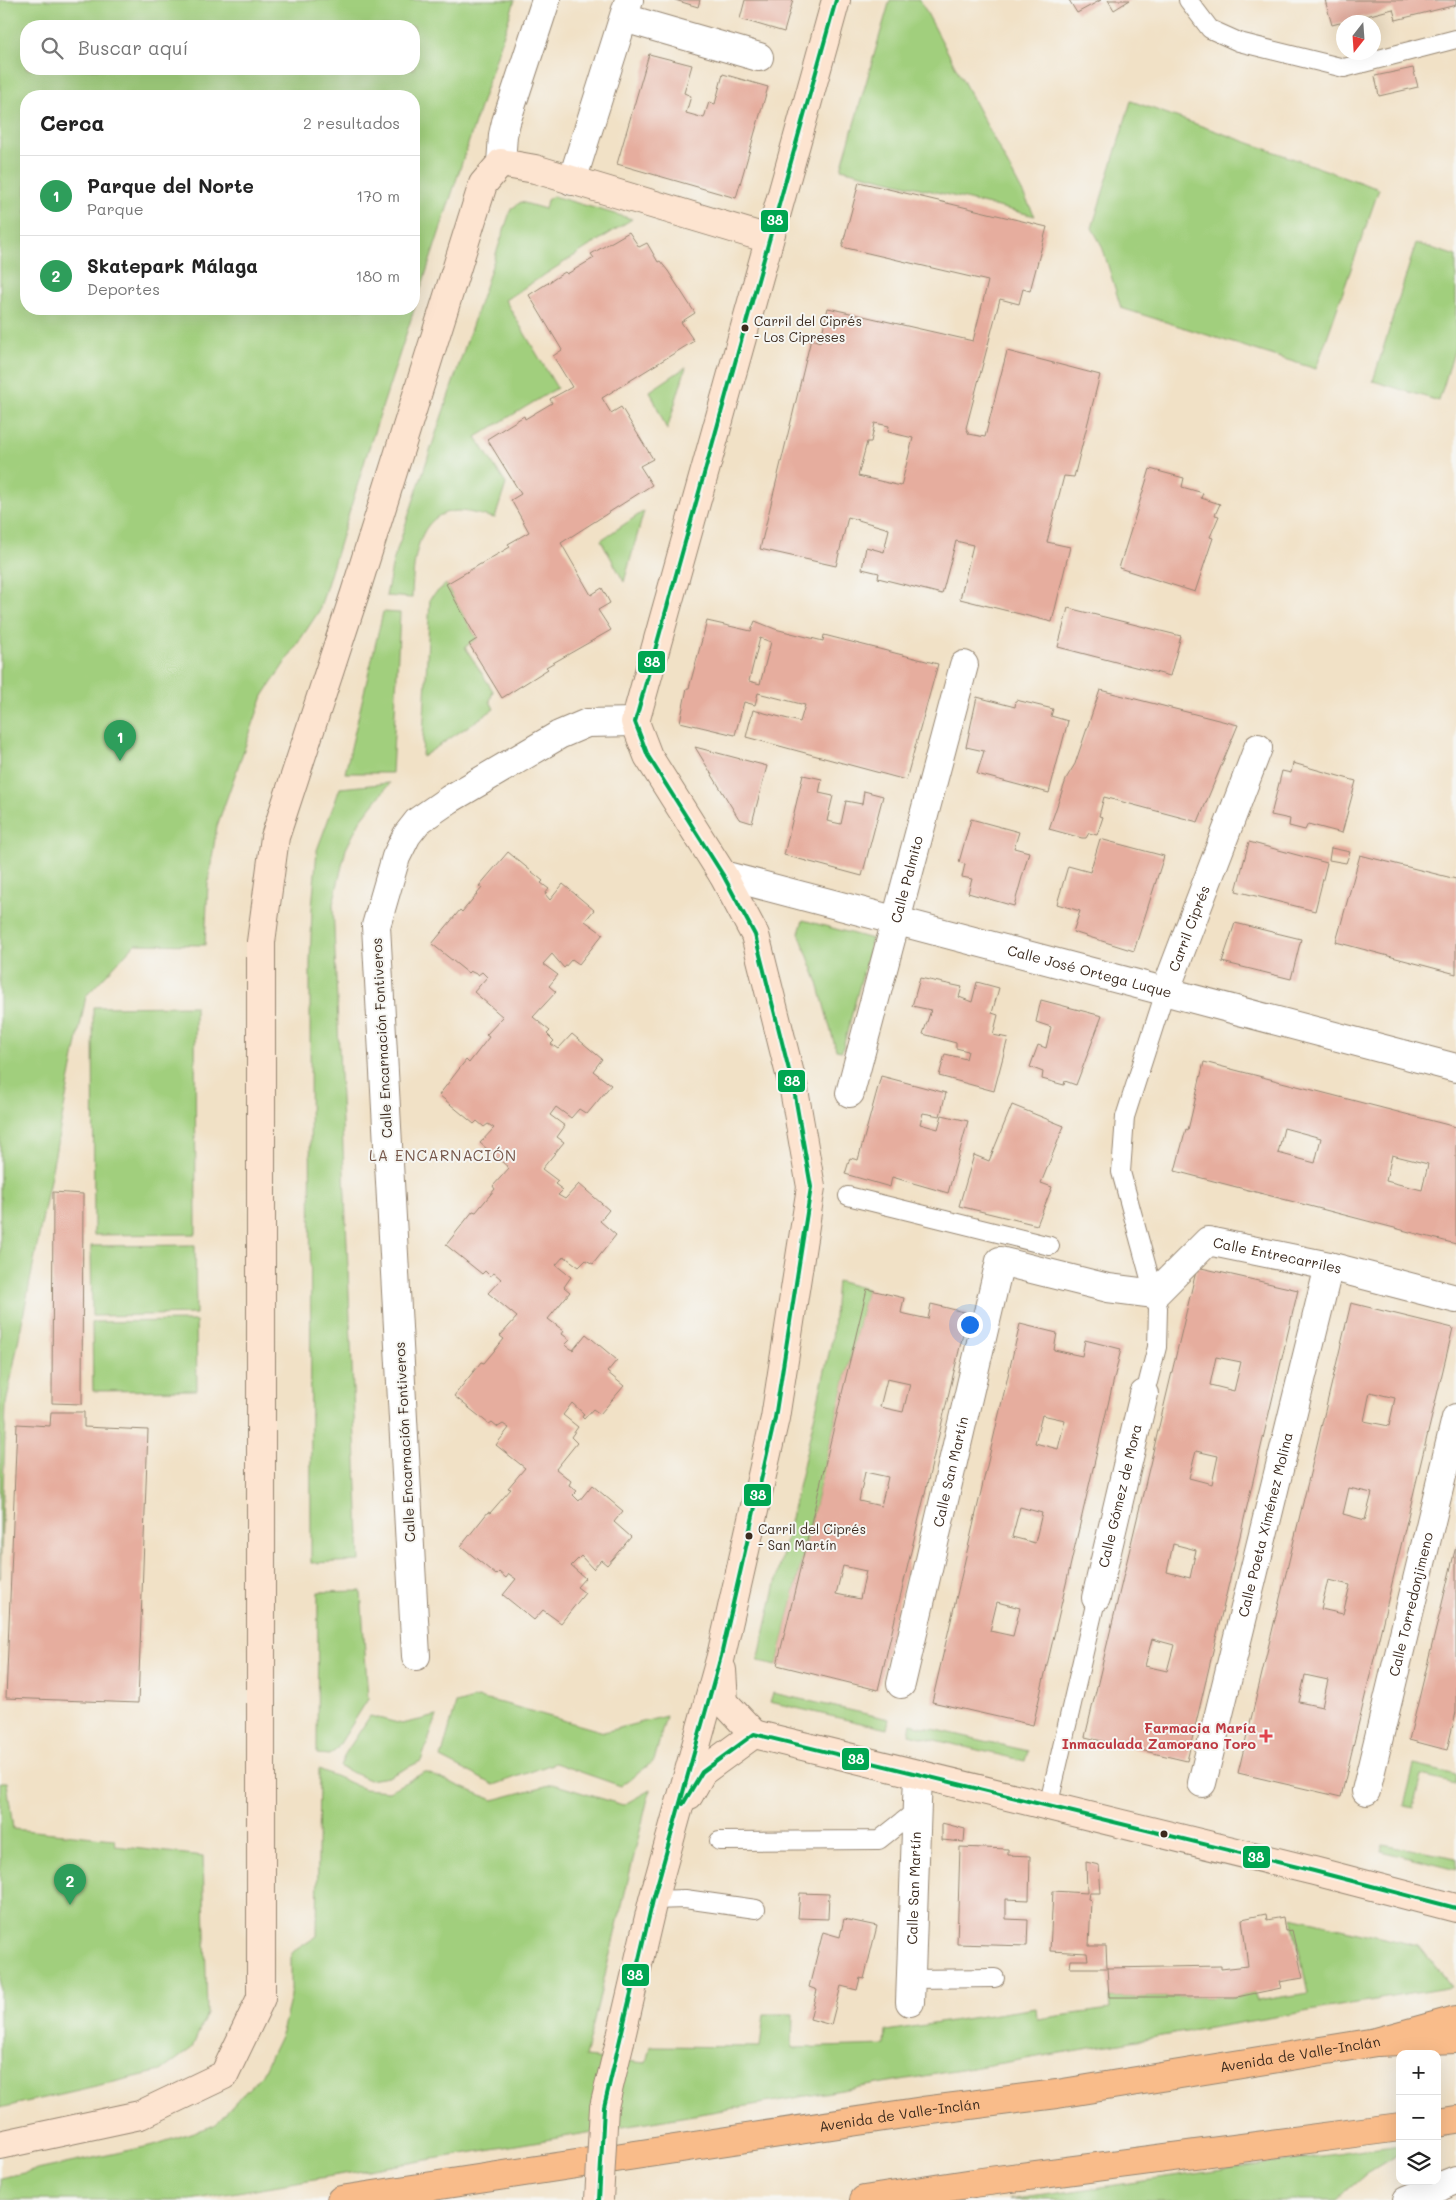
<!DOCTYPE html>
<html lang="es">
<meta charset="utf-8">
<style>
:root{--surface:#fff;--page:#f2f2f2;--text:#222;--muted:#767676;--line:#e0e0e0;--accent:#1f6fb2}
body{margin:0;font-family:Mali,sans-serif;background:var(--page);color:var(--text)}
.controls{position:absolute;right:15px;bottom:15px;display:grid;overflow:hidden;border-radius:10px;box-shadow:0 5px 20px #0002}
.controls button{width:45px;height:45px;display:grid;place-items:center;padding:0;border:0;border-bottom:1px solid var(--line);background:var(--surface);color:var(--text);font:25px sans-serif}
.compass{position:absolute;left:1336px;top:15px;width:45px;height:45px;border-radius:50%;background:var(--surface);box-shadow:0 5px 20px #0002;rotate:197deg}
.you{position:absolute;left:969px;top:1324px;width:18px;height:18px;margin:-12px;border:4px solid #fff;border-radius:50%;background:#1a73e8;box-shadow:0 0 0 8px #1a73e833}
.badge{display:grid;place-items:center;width:32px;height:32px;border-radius:50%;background:var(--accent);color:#fff;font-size:16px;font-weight:700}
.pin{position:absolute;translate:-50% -41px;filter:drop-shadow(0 1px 2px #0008)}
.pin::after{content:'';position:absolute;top:26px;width:18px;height:15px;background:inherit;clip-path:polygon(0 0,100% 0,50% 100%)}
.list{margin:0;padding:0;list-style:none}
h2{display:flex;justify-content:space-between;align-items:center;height:65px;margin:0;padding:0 20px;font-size:21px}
h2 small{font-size:16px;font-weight:400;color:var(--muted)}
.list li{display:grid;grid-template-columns:32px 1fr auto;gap:15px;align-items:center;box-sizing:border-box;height:80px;padding:0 20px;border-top:1px solid var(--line)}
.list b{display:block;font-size:19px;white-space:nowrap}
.list p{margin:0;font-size:16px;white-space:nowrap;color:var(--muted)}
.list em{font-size:16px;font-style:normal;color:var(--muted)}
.icon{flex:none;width:28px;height:28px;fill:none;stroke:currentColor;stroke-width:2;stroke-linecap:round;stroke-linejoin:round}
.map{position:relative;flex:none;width:1456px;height:2200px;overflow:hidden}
.search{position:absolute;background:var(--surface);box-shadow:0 5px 20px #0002;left:20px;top:20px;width:400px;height:55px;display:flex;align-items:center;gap:12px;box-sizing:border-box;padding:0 18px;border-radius:20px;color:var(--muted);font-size:19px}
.panel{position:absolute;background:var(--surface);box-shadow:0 5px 20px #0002;left:20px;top:90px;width:400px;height:225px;border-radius:20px}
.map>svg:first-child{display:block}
</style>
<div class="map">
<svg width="1456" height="2200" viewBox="0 0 1456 2200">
<rect width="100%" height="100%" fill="#f6f6f2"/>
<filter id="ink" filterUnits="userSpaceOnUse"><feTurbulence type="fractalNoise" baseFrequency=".02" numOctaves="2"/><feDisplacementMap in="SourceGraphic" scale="10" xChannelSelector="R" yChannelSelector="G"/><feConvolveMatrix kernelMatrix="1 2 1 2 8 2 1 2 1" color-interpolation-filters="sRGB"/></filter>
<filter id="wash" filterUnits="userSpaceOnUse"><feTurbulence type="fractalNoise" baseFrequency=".0096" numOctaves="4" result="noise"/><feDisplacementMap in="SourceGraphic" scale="20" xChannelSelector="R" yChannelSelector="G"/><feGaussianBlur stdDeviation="1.12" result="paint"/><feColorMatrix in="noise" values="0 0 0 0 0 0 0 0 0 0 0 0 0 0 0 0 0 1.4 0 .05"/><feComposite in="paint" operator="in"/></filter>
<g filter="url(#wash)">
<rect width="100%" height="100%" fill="#f1e1c6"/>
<g fill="#a1cf7d" stroke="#6e7c4e" fill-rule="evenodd">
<path d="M0,0H515L366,457L319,611L263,696L217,826L208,883L205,945L135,944L86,996L6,1404L0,1579ZM414,26V69H26V26ZM26,96H414V309H26Z"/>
<polygon points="890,0 920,0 1035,216 841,169"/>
<polygon points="1131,101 1379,189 1316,369 1121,308 1102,246 1092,228"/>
<path d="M553,196L632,219L505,300L557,388L476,437L506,484L495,518C484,516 472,512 461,511C415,509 413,566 412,598L386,596L393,562L511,209L521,202L545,209L547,200Z"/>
<polygon points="1416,243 1456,256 1456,345 1439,401 1373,381"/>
<polygon points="686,367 667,430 650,391"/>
<polygon points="644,511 624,582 601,540"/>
<polygon points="446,584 477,639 465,647 493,691 490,701 494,709 422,757 430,598"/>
<polygon points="383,612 400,613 392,773 345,773"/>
<polygon points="390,783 360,821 346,849 333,904 360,1561 311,1563 310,963 312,908 317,850 340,788"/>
<polygon points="803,920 872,939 842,1051 836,1050 818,983 799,933"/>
<polygon points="195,1006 196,1234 94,1235 93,1007"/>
<polygon points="195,1245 196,1314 92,1316 91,1246"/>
<polygon points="837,1281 867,1289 777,1665 758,1661 832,1340"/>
<polygon points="196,1321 197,1390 93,1391 92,1322"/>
<polygon points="361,1591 368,1699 336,1750 329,1755 317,1754 318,1592"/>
<polygon points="773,1693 889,1719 887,1729 770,1702"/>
<polygon points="477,1698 502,1703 604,1732 666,1716 654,1761 621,1786 555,1763 494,1785 441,1758 456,1704"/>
<polygon points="370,1716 402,1724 437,1716 421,1761 388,1777 369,1780 340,1767 345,1754"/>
<polygon points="911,1724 1028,1751 1025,1761 909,1734"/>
<polygon points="1414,1765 1456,1775 1456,1784 1421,1776 1413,1808 1404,1806"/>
<polygon points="319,1769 364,1789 389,1791 425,1772 493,1800 553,1784 623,1805 650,1790 585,2057 646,2063 650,2046 760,2047 764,2014 793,2014 792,2048 885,2045 886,2031 1036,2008 1037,2019 1110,2009 1109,1997 1237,1997 1254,1993 1257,2001 1308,1993 1292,1917 1419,1946 1452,1987 190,2200 0,2200 0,2178 154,2145 215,2125 262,2074 282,2032 291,1996 291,1953 317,1936"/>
<polygon points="0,1782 7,1782 13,1829 114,1839 115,1846 203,1856 207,2013 192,2048 161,2071 0,2108"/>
<polygon points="1383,1844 1456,1858 1456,1870 1381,1851"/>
<polygon points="1400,2145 1400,2153 1367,2173 1336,2200 1009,2200"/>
</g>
<g id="blocks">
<g fill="#e6ad9e" fill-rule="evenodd">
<polygon points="675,0 700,0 698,7"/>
<polygon points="745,0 793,0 784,32 740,19"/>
<polygon points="1069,0 1101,0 1077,13"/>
<polygon points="1108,0 1130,0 1114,10"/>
<polygon points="1325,0 1456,0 1456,5 1396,20 1393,9 1332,25"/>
<polygon points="649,54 692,65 684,93 691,96 686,113 704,118 709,102 715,104 723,74 768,87 736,198 617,164"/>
<polygon points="1413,68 1418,87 1379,96 1375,76"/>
<path d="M859,182L1047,227L1030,291L1023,289L1019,304L1000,299L966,428L969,434L985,437L1007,351L1100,375L1074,477L1064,476L1047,542L1070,547L1052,622L960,599L973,545L956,541L942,594L878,578L879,573L862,569L866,547L884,552L889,529L848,517L836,566L760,549L811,339L820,342L828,308L973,341L988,281L842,247ZM875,423L889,426L888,432L913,438L901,486L858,476L867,442H871Z"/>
<polygon points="629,232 639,247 647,243 658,262 660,261 668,271 695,313 681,322 694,341 602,398 611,413 621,407 653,459 640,466 652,485 561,543 591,595 602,588 610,603 598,610 611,630 546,667 548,669 502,698 469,644 477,639 446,584 510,547 508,544 529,532 511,500 521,494 487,439 524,416 525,419 552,403 550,399 572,387 553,356 562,350 529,295 565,272 567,274 594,258 591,254"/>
<polygon points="1150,469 1184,478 1182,487 1203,493 1201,498 1220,504 1215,515 1219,516 1210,537 1213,538 1195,592 1119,568"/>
<polygon points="1068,608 1181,636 1170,676 1058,647"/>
<path d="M707,621L751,631L755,621L775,629L823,641L824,635L938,664L906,780L746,737L753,710L800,722L805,705L758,693L755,705L744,702L735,735L680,722L687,688H689ZM760,638L771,642L760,684L749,681Z"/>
<polygon points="1100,690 1238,725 1198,822 1104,797 1099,816 1103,817 1097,835 1089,833 1086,838 1082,838 1049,829 1067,777 1075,764"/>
<polygon points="977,697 1015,707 1016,700 1053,709 1051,716 1068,721 1049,793 977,774 984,751 966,747"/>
<polygon points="695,747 767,766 752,823 739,819"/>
<polygon points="1293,763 1356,781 1342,833 1308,824 1305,830 1289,826 1290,819 1271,815 1282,771 1291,773"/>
<polygon points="803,775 822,779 819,793 833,796 827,821 841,824 846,801 862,804 864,791 883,796 862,876 784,855"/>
<polygon points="971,819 1019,832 1014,848 1029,852 1014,906 968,893 972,879 962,877 965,864 959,862"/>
<polygon points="1100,839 1164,856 1134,951 1073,932 1080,911 1057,904 1068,866 1090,872"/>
<polygon points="1249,842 1327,863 1315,911 1236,891"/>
<polygon points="1331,848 1350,852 1346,863 1329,860"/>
<polygon points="508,852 543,881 541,883 549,889 545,894 550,900 563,884 594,910 585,921 603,934 579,964 572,959 564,968 552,954 543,964 558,975 549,986 556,992 533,1017 550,1031 547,1034 554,1041 551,1044 558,1049 572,1034 602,1059 593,1071 611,1085 587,1114 579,1109 571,1118 556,1107 550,1115 565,1126 557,1137 564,1142 542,1169 558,1181 555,1184 563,1190 558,1195 565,1199 579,1184 609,1210 600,1221 616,1235 593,1264 586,1260 579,1267 564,1256 556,1265 571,1277 564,1287 570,1292 548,1319 564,1331 562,1334 570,1340 565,1345 573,1350 586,1334 617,1360 607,1372 624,1386 600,1414 593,1409 584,1419 582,1417 584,1414 572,1403 563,1415 578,1427 571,1437 577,1443 556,1469 571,1481 569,1485 577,1491 573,1495 579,1501 592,1485 623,1511 614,1522 631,1537 607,1565 601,1560 593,1569 581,1556 571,1566 585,1578 577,1587 585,1593 561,1623 543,1610 534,1620 503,1595 516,1579 509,1574 506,1578 499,1572 496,1575 461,1546 488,1512 490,1513 511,1489 508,1488 525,1468 496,1445 509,1428 503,1424 498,1427 492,1422 489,1424 454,1396 481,1362 484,1363 504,1339 500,1336 517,1317 488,1293 501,1279 494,1273 490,1276 485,1271 482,1274 446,1245 473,1211 476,1212 495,1189 493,1186 509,1168 480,1143 494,1128 488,1124 484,1127 477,1121 474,1124 439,1095 466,1060 469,1063 489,1037 486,1035 503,1017 474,992 487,977 482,972 478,975 470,971 468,973 432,944 460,910 462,912 482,888 479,886"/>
<polygon points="1360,855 1456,879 1456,974 1336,942"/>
<polygon points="1235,923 1301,939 1291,979 1222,962"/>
<polygon points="920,978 962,987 959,997 972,1002 977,982 999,988 992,1013 998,1015 993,1035 1008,1038 994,1091 939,1076 945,1054 966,1059 968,1051 956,1048 956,1043 923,1034 931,1010 912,1006"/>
<polygon points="1041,1000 1102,1016 1076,1085 1065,1081 1064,1085 1042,1079 1043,1072 1030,1067 1038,1045 1046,1048 1051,1027 1036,1022"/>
<path d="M1204,1062L1456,1127V1244L1175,1171L1186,1129L1188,1130ZM1284,1128L1321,1138L1315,1163L1278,1153ZM1392,1155L1428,1164L1422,1190L1386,1181Z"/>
<polygon points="881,1076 946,1093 940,1116 923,1113 920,1124 938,1129 942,1115 968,1121 948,1193 892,1177 890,1187 845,1174 850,1158 858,1160"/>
<polygon points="1012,1105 1064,1126 1041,1183 1052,1187 1037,1225 959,1206 974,1155 989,1161"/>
<polygon points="53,1192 83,1194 82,1404 52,1403"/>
<path d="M1197,1267L1298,1290L1187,1761L1085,1737ZM1216,1357L1241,1362L1234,1391L1210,1385ZM1196,1451L1218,1456L1212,1484L1189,1478ZM1173,1544L1196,1550L1190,1578L1167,1572ZM1152,1639L1174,1645L1167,1671L1145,1666Z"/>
<path d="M867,1289L904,1298L901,1313L928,1319L931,1304L968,1313L878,1690L777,1665ZM887,1379L910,1384L903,1412L880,1407ZM865,1472L888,1477L881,1506L859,1501ZM843,1566L866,1571L860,1599L836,1594Z"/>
<path d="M1351,1303L1453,1328L1341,1797L1238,1773ZM1370,1392L1395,1398L1389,1426L1364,1421ZM1349,1488L1372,1493L1365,1520L1343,1514ZM1328,1580L1350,1585L1343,1614L1321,1609ZM1305,1675L1328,1680L1322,1707L1299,1702Z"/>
<path d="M1020,1324L1057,1333L1054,1350L1082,1356L1085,1340L1121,1349L1033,1725L932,1702ZM1042,1415L1065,1420L1058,1449L1035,1443ZM1020,1507L1042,1513L1035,1543L1012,1537ZM997,1602L1020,1608L1013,1636L990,1631Z"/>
<polygon points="51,1412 84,1412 84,1427 148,1430 138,1703 6,1698 17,1424 50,1426"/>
<polygon points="1456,1546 1456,1712 1447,1750 1409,1740"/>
<polygon points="942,1823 965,1829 964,1842 942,1840"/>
<polygon points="960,1847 1008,1849 1008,1855 1030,1856 1029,1900 1006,1899 1006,1919 1028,1920 1027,1946 957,1944"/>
<polygon points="1086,1862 1099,1865 1101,1893 1089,1893 1088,1899 1091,1900 1089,1946 1106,1946 1107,1968 1221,1966 1221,1969 1248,1966 1242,1919 1266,1914 1267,1920 1283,1917 1285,1931 1292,1930 1303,1978 1279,1982 1281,1988 1237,1997 1109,1997 1107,1968 1070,1968 1071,1960 1088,1960 1087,1953 1050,1951 1053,1891 1087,1893"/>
<polygon points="800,1893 829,1894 828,1919 798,1918"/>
<polygon points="844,1919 877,1926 864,1979 860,1978 857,1990 841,1986 831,2025 810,2019 817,1990 809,1987 823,1932 840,1937"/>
</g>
</g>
</g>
<g filter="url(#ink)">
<use href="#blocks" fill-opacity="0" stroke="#968672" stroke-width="1"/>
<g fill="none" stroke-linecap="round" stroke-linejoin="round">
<g stroke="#968672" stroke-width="20">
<g id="lane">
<polyline points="1188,0 1210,29 1239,42 1344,68 1456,39"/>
<polyline points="848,1196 1050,1246"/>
<polyline points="1148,1382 1157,1347 1158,1308 1121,1172 1125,1117 1165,992"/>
<polyline points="1048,1807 1094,1609"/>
<polyline points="719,1841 879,1840 917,1810"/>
<polyline points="653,1900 685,1899 756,1909"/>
<polyline points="911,1979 995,1978"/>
</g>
</g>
<g stroke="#968672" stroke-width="30">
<g id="street">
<polyline points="624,18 759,57"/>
<polyline points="501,163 503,135 506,122 546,0"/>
<polyline points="572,181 629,0"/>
<path id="s1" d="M723,875L1456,1068"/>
<path id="s2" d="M1165,992L1258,748"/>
<path id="s3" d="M850,1093L964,665"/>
<path id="s4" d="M1096,1598L1144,1394"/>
<polyline points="416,1656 376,926 396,857 407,835 418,821 450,799 559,735 587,723 635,722"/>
<path id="s5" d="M901,1684L1000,1261L1108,1288L1155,1294L1208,1241L1329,1266L1456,1299"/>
<path id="s6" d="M1202,1783L1329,1266"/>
<path id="s7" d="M1366,1791L1456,1418"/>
<path id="s8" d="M910,2002L918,1774"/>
<polyline points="1407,2200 1456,2180"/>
</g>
</g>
<g stroke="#968672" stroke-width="30">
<g id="secondary">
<polyline points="722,1670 724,1702 754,1734"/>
<polyline points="754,1734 1314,1871 1456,1908"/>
<polyline points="689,1795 702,1772 754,1734"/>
<polyline points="620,2041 653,1900 721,1656 775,1418 811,1187 794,1090 755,935 723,875 648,756 635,722 836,0"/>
<polyline points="0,2145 140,2115 224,2075 261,1998 261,942 275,837 355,593 483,184 501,163 535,169 769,239"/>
</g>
</g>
<g stroke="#968672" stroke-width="30">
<g id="primary">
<polyline points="1437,2123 1456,2120"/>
<path id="s9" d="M341,2200L923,2111L1057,2094L1376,2042L1456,2020"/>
<polyline points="864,2200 974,2183 1400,2127"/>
</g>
</g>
<g stroke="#968672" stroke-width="30">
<polyline id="highway" points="1376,2042 1456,2039"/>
</g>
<use href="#lane" stroke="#fff" stroke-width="18"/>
<use href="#street" stroke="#fff" stroke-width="28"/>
<use href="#secondary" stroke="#fde4d0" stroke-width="28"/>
<use href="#primary" stroke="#f9bc8a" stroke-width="28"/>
<use href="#highway" stroke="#f9bc8a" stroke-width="28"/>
<g stroke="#968672" stroke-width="30" stroke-linecap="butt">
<polyline id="secondary-bridge" points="599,2200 604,2107 620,2041"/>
</g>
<use href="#secondary-bridge" stroke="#fde4d0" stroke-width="28"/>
<g stroke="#f6f6f2" stroke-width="8">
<g id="bus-1">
<polyline points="683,1804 702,1772 754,1734 1314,1871 1456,1908"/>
<polyline points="599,2200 604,2107 653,1900 721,1656 748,1538 775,1418 811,1187 794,1090 755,935 723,875 648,756 635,722 836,0"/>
</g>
</g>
<use href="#bus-1" stroke="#00a651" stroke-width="4"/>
</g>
</g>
<g fill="#3b2a1e" stroke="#f6f6f2" stroke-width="2">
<circle cx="745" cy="328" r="4.5"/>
<circle cx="749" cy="1536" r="4.5"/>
<circle cx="1164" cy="1834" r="4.5"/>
</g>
<path fill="#e0444e" stroke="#f6f6f2" stroke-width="2" d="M1263.5 1728.5h5v5h5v5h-5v5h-5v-5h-5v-5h5z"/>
<g text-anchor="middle" stroke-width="4" stroke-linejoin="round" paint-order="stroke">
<g font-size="13" fill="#3b2a1e" stroke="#f6f6f2" text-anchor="start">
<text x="754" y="326">Carril del Ciprés<tspan x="754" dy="16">- Los Cipreses</tspan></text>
<text x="758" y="1534">Carril del Ciprés<tspan x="758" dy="16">- San Martín</tspan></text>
</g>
<g font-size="14" fill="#3b2a1e" stroke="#f6f6f2">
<text dy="5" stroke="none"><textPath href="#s3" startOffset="221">Calle Palmito</textPath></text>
<text dy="5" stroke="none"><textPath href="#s2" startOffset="68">Carril Ciprés</textPath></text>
<text dy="5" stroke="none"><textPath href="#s1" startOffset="379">Calle José Ortega Luque</textPath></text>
<text transform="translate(382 1038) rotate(-93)" y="5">Calle Encarnación Fontiveros</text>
<text dy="5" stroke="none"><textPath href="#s5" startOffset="739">Calle Entrecarriles</textPath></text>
<text transform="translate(405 1442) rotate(-93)" y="5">Calle Encarnación Fontiveros</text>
<text dy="5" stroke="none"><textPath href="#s5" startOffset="218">Calle San Martín</textPath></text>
<text dy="5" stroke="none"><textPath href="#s4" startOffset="105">Calle Gómez de Mora</textPath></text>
<text dy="5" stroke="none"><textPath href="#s6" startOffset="266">Calle Poeta Ximénez Molina</textPath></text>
<text dy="5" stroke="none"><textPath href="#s7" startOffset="192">Calle Torredonjimeno</textPath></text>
<text dy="5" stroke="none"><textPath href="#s8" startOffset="114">Calle San Martín</textPath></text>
<text dy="5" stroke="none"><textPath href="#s9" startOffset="970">Avenida de Valle-Inclán</textPath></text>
<text dy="5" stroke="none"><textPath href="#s9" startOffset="565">Avenida de Valle-Inclán</textPath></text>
</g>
<g font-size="14" font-weight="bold" fill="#be3a42" stroke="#f6f6f2" text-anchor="end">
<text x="1256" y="1733">Farmacia María<tspan x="1256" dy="16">Inmaculada Zamorano Toro</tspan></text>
</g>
<g font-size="15" letter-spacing="1" fill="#77584b" stroke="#f6f6f2">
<text x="443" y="1161">LA ENCARNACIÓN</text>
</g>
</g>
<g stroke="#f6f6f2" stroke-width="2">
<rect x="760" y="209" width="29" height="24" rx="5" fill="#00a651"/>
<rect x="637" y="650" width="29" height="24" rx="5" fill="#00a651"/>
<rect x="777" y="1069" width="29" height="24" rx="5" fill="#00a651"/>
<rect x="743" y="1483" width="29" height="24" rx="5" fill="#00a651"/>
<rect x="841" y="1747" width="29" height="24" rx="5" fill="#00a651"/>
<rect x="1242" y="1845" width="29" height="24" rx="5" fill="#00a651"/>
<rect x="621" y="1963" width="29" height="24" rx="5" fill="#00a651"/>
</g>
<g font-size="14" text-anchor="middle" font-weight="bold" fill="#fff">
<text x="775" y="225">38</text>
<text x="652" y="667">38</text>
<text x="792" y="1086">38</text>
<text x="758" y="1500">38</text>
<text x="856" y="1764">38</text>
<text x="1256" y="1862">38</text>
<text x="635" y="1980">38</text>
</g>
</svg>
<div class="controls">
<button>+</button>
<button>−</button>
<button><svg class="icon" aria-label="layers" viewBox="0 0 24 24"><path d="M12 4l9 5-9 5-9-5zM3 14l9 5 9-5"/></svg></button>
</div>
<svg class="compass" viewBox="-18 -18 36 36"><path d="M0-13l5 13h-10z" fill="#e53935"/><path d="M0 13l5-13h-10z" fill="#767676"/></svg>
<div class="you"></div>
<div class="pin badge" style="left:120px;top:761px;background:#2e9e5b">1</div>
<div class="pin badge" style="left:70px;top:1905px;background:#2e9e5b">2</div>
<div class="search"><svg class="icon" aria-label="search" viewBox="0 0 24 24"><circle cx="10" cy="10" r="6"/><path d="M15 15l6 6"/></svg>Buscar aquí</div>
<section class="panel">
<h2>Cerca<small>2 resultados</small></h2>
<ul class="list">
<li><span class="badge" style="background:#2e9e5b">1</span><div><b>Parque del Norte</b><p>Parque</p></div><em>170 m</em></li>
<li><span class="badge" style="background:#2e9e5b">2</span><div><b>Skatepark Málaga</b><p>Deportes</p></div><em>180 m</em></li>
</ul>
</section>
</div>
